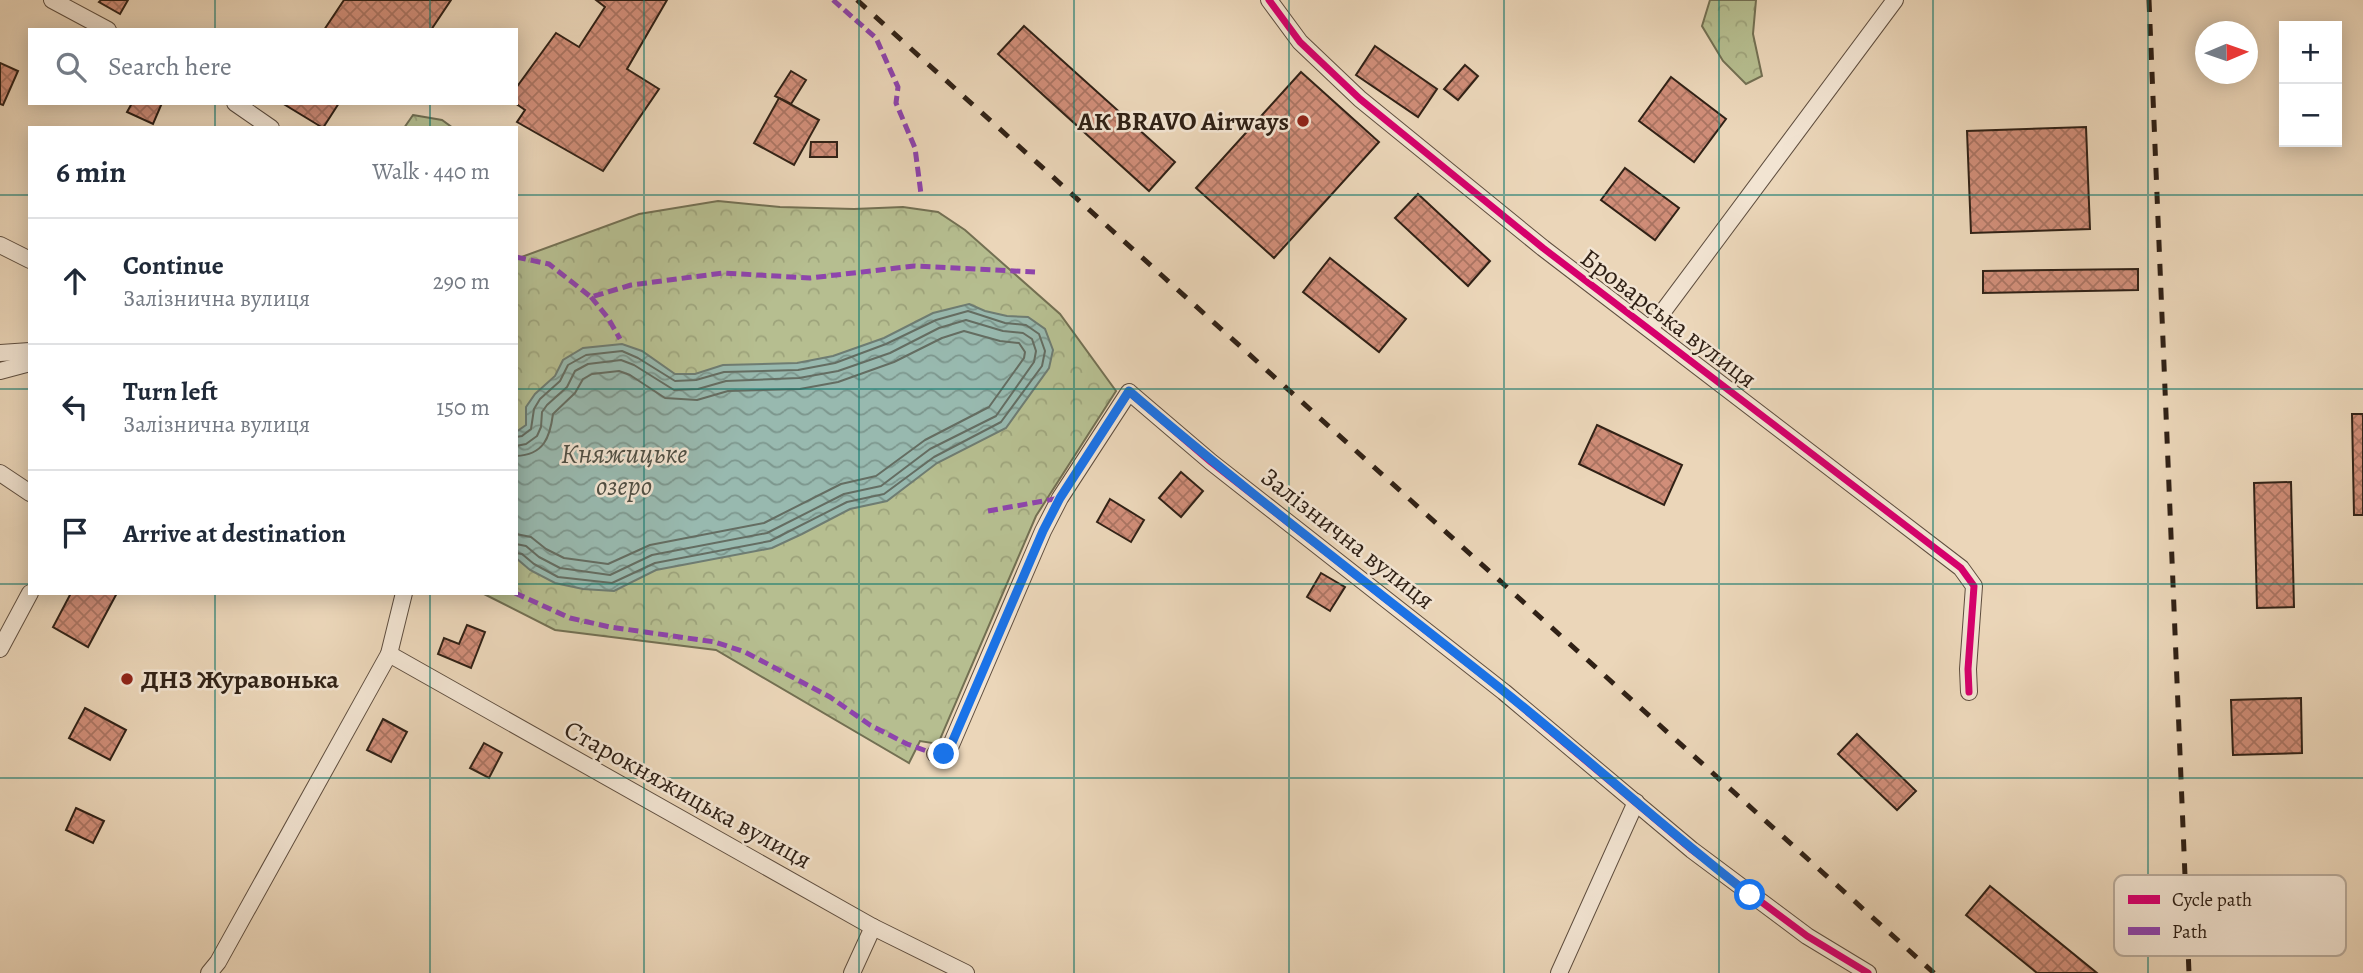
<!DOCTYPE html>
<meta charset="utf-8">
<style>
:root{--surface:#fff;--page:#f2f2f3;--text:#1f2937;--muted:#747a83;--line:#e0e1e3}
body{margin:0;font-family:Alegreya,serif;background:var(--page);color:var(--text)}
.controls{position:absolute;right:21px;top:21px;display:grid;overflow:hidden;border-radius:0px;box-shadow:0 4px 18px #0003}
.controls button{width:63px;height:63px;display:grid;place-items:center;padding:0;border:0;border-bottom:2px solid var(--line);background:var(--surface);color:var(--text);font:35px sans-serif}
.compass{position:absolute;left:2195px;top:21px;width:63px;height:63px;border-radius:50%;background:var(--surface);box-shadow:0 4px 18px #0003;rotate:88deg}
.stop{position:absolute;width:21px;height:21px;margin:-16px;border:5px solid #1a73e8;border-radius:50%;background:#fff}
.stop.end{background:#1a73e8;border-color:#fff;box-shadow:0 2px 7px #0008}
.list{margin:0;padding:0;list-style:none}
h2{display:flex;justify-content:space-between;align-items:center;height:91px;margin:0;padding:0 28px;font-size:30px}
h2 small{font-size:23px;font-weight:400;color:var(--muted)}
.list li{display:grid;grid-template-columns:46px 1fr auto;gap:21px;align-items:center;box-sizing:border-box;height:126px;padding:0 28px;border-top:2px solid var(--line)}
.list b{display:block;font-size:26px;white-space:nowrap}
.list p{margin:0;font-size:23px;white-space:nowrap;color:var(--muted)}
.list em{font-size:23px;font-style:normal;color:var(--muted)}
.icon{flex:none;width:38px;height:38px;fill:none;stroke:currentColor;stroke-width:2;stroke-linecap:round;stroke-linejoin:round}
.map{position:relative;flex:none;width:2363px;height:973px;overflow:hidden}
.search{position:absolute;background:var(--surface);box-shadow:0 4px 18px #0003;left:28px;top:28px;width:490px;height:77px;display:flex;align-items:center;gap:18px;box-sizing:border-box;padding:0 24px;border-radius:0px;color:var(--muted);font-size:26px}
.panel{position:absolute;background:var(--surface);box-shadow:0 4px 18px #0003;left:28px;top:126px;width:490px;height:469px;border-radius:0px}
.map>svg:first-child{display:block}
</style>
<div class="map">
<svg width="2363" height="973" viewBox="0 0 2363 973">
<defs>
<pattern id="forest-crowns" width="20" height="18" patternUnits="userSpaceOnUse" patternTransform="scale(1.75)"><rect width="20" height="18" fill="#b6be90"/><path d="M2 6a3 3 0 1 1 6 0M12 15a3 3 0 1 1 6 0" fill="none" stroke="#9da37b"/></pattern>
<pattern id="water-waves" width="16" height="10" patternUnits="userSpaceOnUse" patternTransform="scale(1.75)"><rect width="16" height="10" fill="#98b9af"/><path d="M0 5q4-4 8 0t8 0" fill="none" stroke="#7c968d"/></pattern>
<pattern id="building-cross-hatch" width="8" height="8" patternUnits="userSpaceOnUse" patternTransform="scale(1.75)"><rect width="8" height="8" fill="#d18e79"/><path d="M0 0l8 8M0 8l8-8" fill="none" stroke="#aa7462"/></pattern>
</defs>
<rect width="100%" height="100%" fill="#ebd6b9"/>
<filter id="stains"><feTurbulence type="fractalNoise" baseFrequency=".00286" numOctaves="4"/><feColorMatrix values="0 0 0 0 .2 0 0 0 0 .09 0 0 0 0 .02 0 0 0 .5 -.17"/></filter>
<radialGradient id="worn" r=".72"><stop offset=".6" stop-color="#630" stop-opacity="0"/><stop offset="1" stop-color="#630" stop-opacity=".3"/></radialGradient>
<g fill="url(#forest-crowns)" stroke="#737053" stroke-width="2">
<polygon points="1710,0 1756,0 1753,34 1762,76 1746,84 1723,61 1702,26"/>
<polygon points="413,115 442,120 453,128 404,128"/>
<polygon points="718,201 780,207 854,209 903,207 938,212 965,230 1060,314 1116,391 1036,516 938,744 920,741 909,763 716,650 555,630 482,593 516,593 516,259 639,214"/>
</g>
<polygon fill="url(#water-waves)" stroke="#6e7c72" stroke-width="2" points="969,304 985,311 1007,316 1028,317 1045,329 1053,350 1049,368 1006,428 937,463 887,501 850,509 802,534 772,548 656,570 614,591 583,589 555,583 530,570 516,558 516,432 526,425 526,407 535,394 555,376 563,360 583,348 622,344 642,351 675,374 695,374 723,365 797,363 833,356 884,338 933,313"/>
<g fill="none" stroke-linecap="round" stroke-linejoin="round">
<g stroke="#646d62" stroke-width="2">
<polyline points="516,437 522,436 531,429 534,409 540,399 560,381 568,365 586,355 622,351 638,358 675,381 696,380 724,372 798,370 835,363 886,344 936,320 968,311 1005,323 1026,325 1039,334 1045,351 1042,366 1001,422 934,457 884,494 847,502 770,541 655,563 612,583 558,577 534,564 522,554 516,553"/>
<polyline points="516,446 526,444 537,436 541,427 542,412 547,405 567,387 575,371 588,364 621,360 634,365 674,390 698,389 726,381 799,378 838,371 890,353 939,328 966,320 1003,331 1023,333 1032,339 1036,351 1034,362 996,416 930,449 881,486 844,494 767,533 652,555 610,575 560,568 539,557 526,546 516,544"/>
<path d="M516,456C544,455 550,437 553,414L575,393L583,379L592,374L619,371L630,375L665,398L697,400L728,391L800,389L838,382L894,362L942,338L964,331L1000,341L1019,343L1025,352L1024,358L989,407L925,440L876,476L841,484L764,523L650,545L608,564L564,558L546,549L531,537L516,534"/>
</g>
</g>
<g fill="url(#building-cross-hatch)" stroke="#302116" stroke-width="2">
<polygon points="101,0 128,0 120,14 99,2"/>
<polygon points="344,0 451,0 431,30 324,30"/>
<polygon points="596,0 667,0 627,69 659,89 603,171 517,122 525,110 515,103 516,88 556,33 579,47 605,7"/>
<polygon points="1024,26 1175,162 1149,191 998,54"/>
<polygon points="1375,46 1437,89 1418,117 1356,75"/>
<polygon points="0,63 18,71 3,105 0,104"/>
<polygon points="1465,65 1478,76 1458,100 1444,89"/>
<polygon points="791,71 806,80 791,104 775,96"/>
<polygon points="1301,72 1379,142 1274,258 1196,188"/>
<polygon points="1671,77 1726,119 1694,162 1639,121"/>
<polygon points="779,98 819,120 794,165 754,143"/>
<polygon points="132,103 162,103 153,124 127,112"/>
<polygon points="282,103 339,103 323,128"/>
<polygon points="2086,127 2090,229 1971,233 1967,131"/>
<polygon points="811,142 837,142 837,157 810,157"/>
<polygon points="1625,168 1679,208 1655,240 1601,200"/>
<polygon points="1418,194 1490,261 1468,286 1395,218"/>
<polygon points="1330,258 1406,319 1379,352 1303,292"/>
<polygon points="2138,269 2138,290 1983,293 1983,271"/>
<polygon points="2352,414 2363,414 2363,515 2354,515"/>
<polygon points="1597,425 1682,465 1664,505 1579,464"/>
<polygon points="1181,472 1203,491 1181,517 1159,498"/>
<polygon points="2291,482 2294,607 2257,608 2254,483"/>
<polygon points="1110,499 1144,520 1131,542 1097,522"/>
<polygon points="1321,573 1345,587 1330,611 1307,597"/>
<polygon points="71,593 117,593 88,647 53,627"/>
<polygon points="467,625 485,632 471,668 438,654 444,638 459,644"/>
<polygon points="2301,698 2302,753 2233,755 2231,700"/>
<polygon points="85,708 126,730 110,760 69,738"/>
<polygon points="383,719 407,732 391,762 367,750"/>
<polygon points="1857,734 1916,791 1897,810 1838,754"/>
<polygon points="484,743 502,753 489,778 470,768"/>
<polygon points="76,808 104,821 93,843 66,830"/>
<polygon points="1990,886 2097,973 2037,973 1966,915"/>
</g>
<g fill="none" stroke-linecap="round" stroke-linejoin="round">
<g stroke="#5f4e3f" stroke-width="18">
<g id="minor">
<polyline points="52,0 108,30"/>
<polyline points="1269,0 1300,42 1360,99 1543,248 1961,568 1974,586 1968,669 1969,692"/>
<polyline points="235,103 271,128"/>
<polyline points="0,245 30,260"/>
<polyline points="1650,329 1895,0"/>
<polyline points="0,353 30,351"/>
<polyline points="0,371 30,363"/>
<polyline points="0,473 30,493"/>
<polyline points="0,649 30,593"/>
<polyline points="389,654 873,927 966,973"/>
<polyline points="935,754 944,754 951,745 1043,531 1060,498 1129,392 1211,462 1504,692 1692,850 1807,936 1868,973"/>
<polyline points="209,973 218,962 389,654 404,593"/>
<polyline points="852,973 873,927"/>
<polyline points="1559,973 1636,802"/>
</g>
</g>
<use href="#minor" stroke="#f2e4d2" stroke-width="16"/>
<g stroke="#302116" stroke-width="5" stroke-dasharray="12 12" stroke-linecap="butt">
<polyline points="857,0 1934,973"/>
<polyline points="2149,0 2189,973"/>
</g>
<g stroke="#8e44ad" stroke-width="5" stroke-dasharray="10 5" stroke-linecap="butt">
<polyline points="833,0 876,38 898,87 896,103 915,148 921,194"/>
<polyline points="516,257 549,264 591,297 631,285 723,273 810,278 914,266 1035,272"/>
<polyline points="591,297 608,318 620,339"/>
<polyline points="988,511 1060,498"/>
<polyline points="515,593 570,618 610,627 715,642 745,652 830,697 870,725 907,744 935,754"/>
</g>
<g stroke="#f2e4d2" stroke-width="11">
<g id="cycleway">
<polyline points="1269,0 1300,42 1360,99 1543,248 1961,568 1974,586 1968,669 1969,692"/>
<polyline points="935,754 944,754 951,745 1043,531 1060,498 1129,392 1211,462 1504,692 1692,850 1807,936 1868,973"/>
</g>
</g>
<use href="#cycleway" stroke="#d6006c" stroke-width="7"/>
</g>
<g fill="none" stroke-linecap="round" stroke-linejoin="round">
<path stroke="#1a73e8" stroke-width="9" d="M944,754L951,745L1043,531L1060,498L1129,391C1250,495 1377,590 1501,689C1585,756 1665,829 1750,895"/>
</g>
<path fill="none" stroke="#0f766e" stroke-width="2" stroke-opacity="0.55" d="M215,0V30M430,0V30M644,0V973M859,0V973M1074,0V973M1289,0V973M1504,0V973M1719,0V973M1933,0V973M2148,0V973M215,103V128M430,103V128M0,195H30M516,195H2363M0,389H30M516,389H2363M0,584H30M516,584H2363M215,593V973M430,593V973M0,778H2363"/>
<g fill="#8f2418" stroke="#f2e4d2" stroke-width="2.5">
<circle cx="1303" cy="121" r="7"/>
<circle cx="127" cy="679" r="7"/>
</g>
<g text-anchor="middle" stroke-width="5" stroke-linejoin="round" paint-order="stroke">
<g font-size="26" font-weight="bold" fill="#302116" stroke="#f2e4d2" text-anchor="end">
<text x="1289" y="130">АК BRAVO Airways</text>
<text x="141" y="688" text-anchor="start">ДНЗ Журавонька</text>
</g>
<g font-size="26" fill="#302116" stroke="#f2e4d2">
<text transform="translate(1669 318) rotate(37)" y="9">Броварська вулиця</text>
<text transform="translate(1348 538) rotate(38)" y="9">Залізнична вулиця</text>
<text transform="translate(688 794) rotate(29)" y="9">Старокняжицька вулиця</text>
</g>
<g font-size="28" font-style="italic" fill="#4f4f44" stroke="#f2e4d2">
<text x="624" y="463">Княжицьке<tspan x="624" dy="32">озеро</tspan></text>
</g>
</g>
<rect x="2114" y="875" width="232" height="81" rx="10" fill="#f2e4d2" stroke="#b8aa9a" stroke-width="2"/>
<rect x="2128" y="895" width="32" height="9" fill="#d6006c"/>
<rect x="2128" y="927" width="32" height="8" fill="#8e44ad"/>
<g font-size="19" fill="#302116">
<text x="2172" y="906">Cycle path</text>
<text x="2172" y="938">Path</text>
</g>
<rect width="100%" height="100%" filter="url(#stains)"/>
<rect width="100%" height="100%" fill="url(#worn)"/>
</svg>
<div class="controls">
<button>+</button>
<button>−</button>
</div>
<svg class="compass" viewBox="-18 -18 36 36"><path d="M0-13l5 13h-10z" fill="#e53935"/><path d="M0 13l5-13h-10z" fill="#747a83"/></svg>
<div class="stop" style="left:1750px;top:895px"></div>
<div class="stop end" style="left:944px;top:754px"></div>
<div class="search"><svg class="icon" aria-label="search" viewBox="0 0 24 24"><circle cx="10" cy="10" r="6"/><path d="M15 15l6 6"/></svg>Search here</div>
<section class="panel">
<h2>6 min<small>Walk · 440 m</small></h2>
<ul class="list">
<li><svg class="icon" aria-label="ahead" viewBox="0 0 24 24"><path d="M12 20V5M6 11l6-6 6 6"/></svg><div><b>Continue</b><p>Залізнична вулиця</p></div><em>290 m</em></li>
<li><svg class="icon" aria-label="left" viewBox="0 0 24 24"><path d="M17 20v-9H6M10 6l-5 5 5 5"/></svg><div><b>Turn left</b><p>Залізнична вулиця</p></div><em>150 m</em></li>
<li><svg class="icon" aria-label="arrive" viewBox="0 0 24 24"><path d="M6 21V4h12l-3 4 3 4H6"/></svg><div><b>Arrive at destination</b></div></li>
</ul>
</section>
</div>
